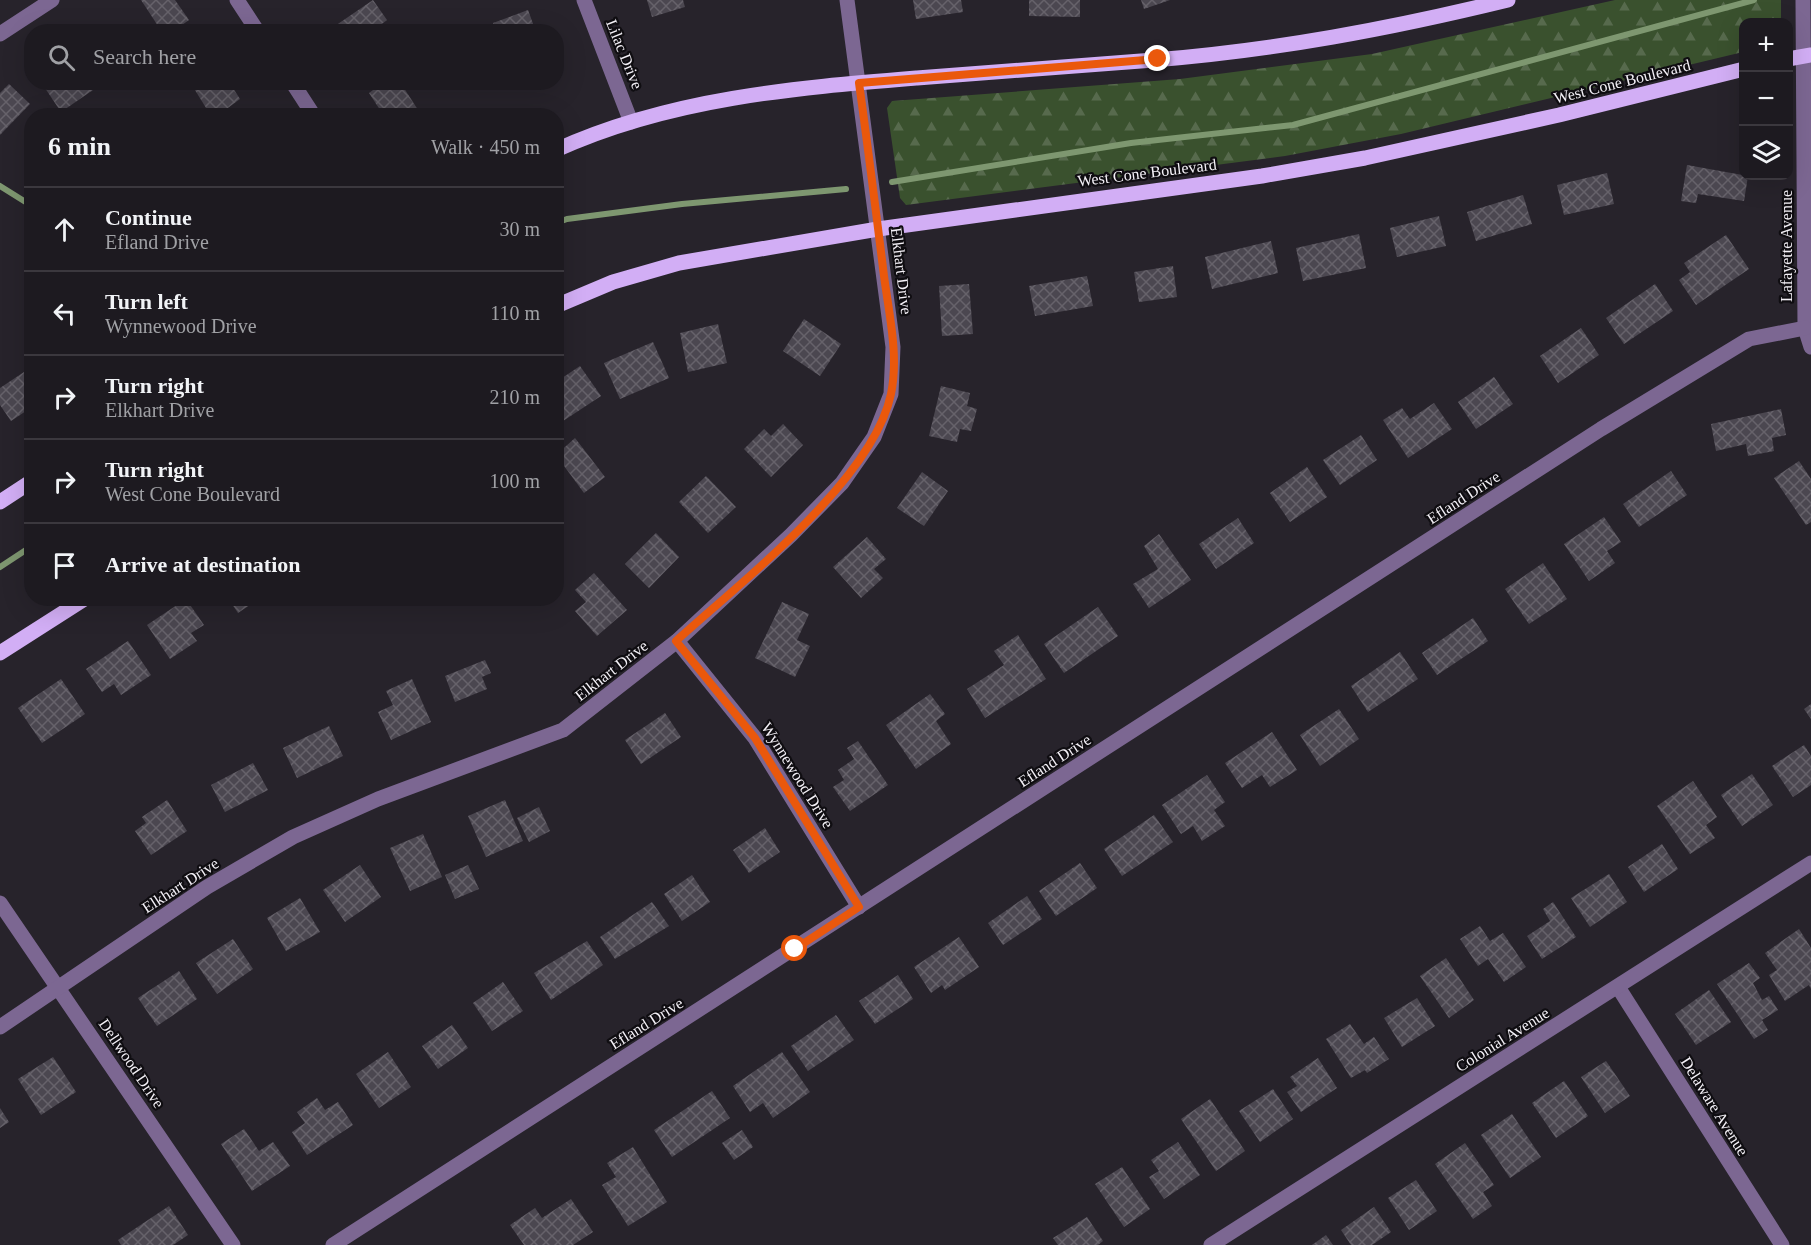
<!DOCTYPE html>
<meta charset="utf-8">
<style>
:root{--surface:#1d1a20;--page:#252329;--text:#f1f3f6;--muted:#a0a1a5;--line:#3b383e}
body{margin:0;font-family:Georgia,serif;background:var(--page);color:var(--text)}
.controls{position:absolute;right:18px;top:18px;display:grid;overflow:hidden;border-radius:12px;box-shadow:0 6px 24px #0002}
.controls button{width:54px;height:54px;display:grid;place-items:center;padding:0;border:0;border-bottom:2px solid var(--line);background:var(--surface);color:var(--text);font:30px sans-serif}
.stop{position:absolute;width:18px;height:18px;margin:-14px;border:4px solid #ea580c;border-radius:50%;background:#fff}
.stop.end{background:#ea580c;border-color:#fff;box-shadow:0 2px 6px #0008}
.list{margin:0;padding:0;list-style:none}
h2{display:flex;justify-content:space-between;align-items:center;height:78px;margin:0;padding:0 24px;font-size:26px}
h2 small{font-size:20px;font-weight:400;color:var(--muted)}
.list li{display:grid;grid-template-columns:39px 1fr auto;gap:18px;align-items:center;box-sizing:border-box;height:84px;padding:0 24px;border-top:2px solid var(--line)}
.list b{display:block;font-size:22px;white-space:nowrap}
.list p{margin:0;font-size:20px;white-space:nowrap;color:var(--muted)}
.list em{font-size:20px;font-style:normal;color:var(--muted)}
.icon{flex:none;width:33px;height:33px;fill:none;stroke:currentColor;stroke-width:2;stroke-linecap:round;stroke-linejoin:round}
.map{position:relative;flex:none;width:1811px;height:1245px;overflow:hidden}
.search{position:absolute;background:var(--surface);box-shadow:0 6px 24px #0002;left:24px;top:24px;width:540px;height:66px;display:flex;align-items:center;gap:15px;box-sizing:border-box;padding:0 21px;border-radius:24px;color:var(--muted);font-size:22px}
.panel{position:absolute;background:var(--surface);box-shadow:0 6px 24px #0002;left:24px;top:108px;width:540px;height:498px;border-radius:24px}
.map>svg:first-child{display:block}
</style>
<div class="map">
<svg width="1811" height="1245" viewBox="0 0 1811 1245">
<defs>
<pattern id="forest-firs" width="22" height="20" patternUnits="userSpaceOnUse" patternTransform="scale(1.5)"><rect width="22" height="20" fill="#3a512e"/><path d="M5 1l3.5 6h-7zM16 11l3.5 6h-7z" fill="#576a4d"/></pattern>
<pattern id="building-cross-hatch" width="8" height="8" patternUnits="userSpaceOnUse" patternTransform="scale(1.5)"><rect width="8" height="8" fill="#4b4750"/><path d="M0 0l8 8M0 8l8-8" fill="none" stroke="#66626a"/></pattern>
</defs>
<rect width="100%" height="100%" fill="#27232b"/>
<polygon fill="url(#forest-firs)" points="1615,0 1781,0 1781,22 1744,22 1743,52 1401,134 1285,156 906,205 900,198 887,108 892,101 1180,79 1372,54"/>
<g fill="none" stroke-linecap="round" stroke-linejoin="round">
<g stroke="#7e9770" stroke-width="6">
<polyline points="892,182 1131,143 1293,125 1754,0"/>
<polyline points="0,186 32,206"/>
<polyline points="556,223 567,219 682,204 846,189"/>
<polyline points="0,567 32,546"/>
</g>
</g>
<g fill="url(#building-cross-hatch)">
<polygon points="141,0 175,0 189,20 172,32 162,32"/>
<polygon points="373,0 387,20 379,26 383,32 330,32 329,30"/>
<polygon points="647,0 683,0 685,7 652,17"/>
<polygon points="913,0 961,0 963,12 916,19"/>
<polygon points="1029,0 1080,0 1080,17 1029,16"/>
<polygon points="1141,0 1170,0 1144,9"/>
<polygon points="528,10 536,32 496,32 493,23"/>
<polygon points="41,82 88,82 93,90 61,112"/>
<polygon points="190,82 229,82 240,99 217,116 211,116"/>
<polygon points="384,82 400,82 422,116 384,116 369,93"/>
<polygon points="9,84 30,104 0,135 0,93"/>
<polygon points="1687,165 1748,176 1744,201 1698,194 1696,203 1681,201"/>
<polygon points="1607,173 1614,204 1564,215 1557,185"/>
<polygon points="1523,195 1532,224 1476,241 1467,212"/>
<polygon points="1439,216 1446,246 1397,257 1390,228"/>
<polygon points="1359,234 1366,268 1303,281 1296,248"/>
<polygon points="1726,235 1749,269 1696,305 1679,280 1690,272 1684,263"/>
<polygon points="1271,241 1278,273 1212,289 1205,257"/>
<polygon points="1173,266 1177,297 1139,302 1134,272"/>
<polygon points="1087,276 1093,306 1035,316 1029,286"/>
<polygon points="969,284 973,334 942,336 939,286"/>
<polygon points="1655,284 1673,311 1624,344 1606,318"/>
<polygon points="804,319 841,344 820,376 783,351"/>
<polygon points="718,324 727,363 688,372 680,333"/>
<polygon points="1581,328 1599,355 1558,383 1540,356"/>
<polygon points="653,342 669,378 620,399 604,363"/>
<polygon points="580,366 601,396 557,425 556,382"/>
<polygon points="27,370 32,377 32,407 11,421 0,405 0,388"/>
<polygon points="1494,377 1513,404 1476,429 1458,402"/>
<polygon points="941,386 970,393 967,406 977,409 971,431 960,429 957,442 929,436"/>
<polygon points="1434,403 1452,429 1408,458 1383,420 1402,408 1410,419"/>
<polygon points="1781,409 1786,435 1772,438 1774,451 1748,456 1746,444 1716,451 1711,424"/>
<polygon points="783,424 803,445 771,477 744,449 764,429 771,436"/>
<polygon points="1361,435 1377,460 1340,485 1323,460"/>
<polygon points="575,438 605,477 584,493 556,455"/>
<polygon points="1799,461 1811,479 1811,522 1806,525 1774,478"/>
<polygon points="1307,467 1327,497 1290,522 1270,493"/>
<polygon points="1671,471 1687,495 1639,527 1623,504"/>
<polygon points="922,472 948,491 924,526 897,508"/>
<polygon points="706,476 736,507 708,533 679,502"/>
<polygon points="1604,517 1621,542 1607,551 1615,563 1589,581 1564,544"/>
<polygon points="1238,518 1254,543 1216,569 1199,544"/>
<polygon points="656,533 679,557 649,588 625,564"/>
<polygon points="1159,534 1191,580 1149,608 1133,584 1158,569 1144,546"/>
<polygon points="867,537 886,559 874,569 883,578 861,598 833,567"/>
<polygon points="1543,563 1567,599 1529,624 1505,589"/>
<polygon points="594,573 627,610 597,636 575,611 586,602 575,590"/>
<polygon points="228,598 260,598 238,613"/>
<polygon points="186,599 204,625 191,633 197,641 170,659 147,625"/>
<polygon points="782,602 809,614 797,640 810,646 795,677 755,658"/>
<polygon points="1098,607 1118,636 1064,673 1044,644"/>
<polygon points="1473,618 1488,641 1437,675 1422,653"/>
<polygon points="1018,635 1046,679 985,718 967,689 1004,665 994,651"/>
<polygon points="128,641 151,675 121,695 114,684 102,692 86,669"/>
<polygon points="1400,652 1418,679 1368,712 1351,686"/>
<polygon points="485,660 491,673 482,677 487,689 455,702 445,676"/>
<polygon points="61,679 85,714 42,743 18,708"/>
<polygon points="412,679 431,722 391,740 378,712 393,705 386,691"/>
<polygon points="930,694 945,714 936,721 951,744 916,769 886,725"/>
<polygon points="1811,704 1811,719 1804,709"/>
<polygon points="1339,709 1359,739 1320,766 1300,735"/>
<polygon points="665,713 681,737 641,764 625,740"/>
<polygon points="329,726 343,756 297,778 283,748"/>
<polygon points="1272,732 1297,770 1270,787 1262,775 1242,788 1225,763"/>
<polygon points="858,741 888,785 850,811 833,787 844,780 838,770 854,759 847,748"/>
<polygon points="1804,745 1811,756 1811,785 1793,797 1772,766"/>
<polygon points="253,763 268,790 225,812 211,785"/>
<polygon points="1752,774 1773,805 1742,826 1721,795"/>
<polygon points="1207,775 1225,802 1214,810 1225,826 1202,841 1193,826 1181,834 1162,805"/>
<polygon points="1693,781 1717,817 1706,825 1715,838 1690,854 1657,806"/>
<polygon points="167,800 187,831 151,855 135,831 146,823 142,817"/>
<polygon points="505,800 523,841 486,857 468,816"/>
<polygon points="539,807 550,831 529,842 517,818"/>
<polygon points="1154,815 1173,842 1122,876 1104,849"/>
<polygon points="765,828 780,852 749,873 733,850"/>
<polygon points="423,834 442,877 410,891 390,848"/>
<polygon points="1662,844 1678,869 1644,892 1628,867"/>
<polygon points="1080,863 1097,888 1056,916 1039,891"/>
<polygon points="360,865 381,897 345,922 323,890"/>
<polygon points="468,865 479,889 455,899 445,875"/>
<polygon points="1609,874 1627,902 1590,927 1571,898"/>
<polygon points="692,875 710,902 682,921 664,894"/>
<polygon points="1027,896 1042,919 1003,945 988,923"/>
<polygon points="300,898 320,932 286,951 267,918"/>
<polygon points="652,902 669,926 615,959 600,937"/>
<polygon points="1553,902 1576,937 1542,959 1527,936 1550,921 1543,909"/>
<polygon points="1480,926 1490,941 1503,933 1526,967 1504,982 1488,959 1478,966 1460,939"/>
<polygon points="1799,929 1811,948 1811,989 1809,985 1785,1001 1769,975 1777,970 1765,953"/>
<polygon points="959,937 979,967 945,990 942,985 931,993 914,967"/>
<polygon points="233,939 253,969 217,994 196,963"/>
<polygon points="587,941 603,965 551,1000 534,973"/>
<polygon points="1446,958 1474,1000 1449,1018 1420,976"/>
<polygon points="1749,963 1760,978 1753,983 1762,1000 1769,996 1778,1010 1762,1020 1768,1030 1754,1039 1717,984"/>
<polygon points="179,971 197,999 157,1026 138,998"/>
<polygon points="898,975 913,999 875,1024 859,1001"/>
<polygon points="503,982 523,1011 492,1031 473,1003"/>
<polygon points="1709,990 1731,1022 1696,1045 1675,1014"/>
<polygon points="1417,998 1435,1026 1402,1047 1384,1018"/>
<polygon points="836,1015 854,1040 808,1071 791,1046"/>
<polygon points="1350,1024 1364,1044 1374,1037 1389,1059 1367,1073 1365,1070 1351,1078 1326,1039"/>
<polygon points="452,1025 468,1048 438,1069 422,1046"/>
<polygon points="388,1052 411,1087 379,1108 356,1074"/>
<polygon points="782,1052 810,1092 773,1118 763,1103 750,1112 733,1086"/>
<polygon points="53,1057 76,1092 41,1115 18,1079"/>
<polygon points="1318,1058 1337,1088 1301,1112 1287,1092 1297,1086 1290,1077"/>
<polygon points="1606,1061 1630,1096 1605,1113 1581,1077"/>
<polygon points="1564,1081 1588,1116 1556,1138 1532,1103"/>
<polygon points="1273,1089 1293,1119 1260,1142 1239,1111"/>
<polygon points="712,1091 730,1118 672,1157 654,1130"/>
<polygon points="317,1098 325,1110 338,1102 353,1125 307,1155 292,1132 305,1123 297,1112"/>
<polygon points="1210,1099 1245,1151 1216,1171 1181,1119"/>
<polygon points="0,1108 9,1122 0,1128"/>
<polygon points="1512,1114 1541,1157 1510,1178 1481,1135"/>
<polygon points="244,1129 259,1151 273,1142 290,1166 252,1191 221,1144"/>
<polygon points="742,1130 753,1147 734,1160 722,1143"/>
<polygon points="1178,1142 1200,1175 1164,1199 1149,1177 1159,1171 1151,1160"/>
<polygon points="1465,1143 1494,1185 1483,1192 1492,1206 1473,1219 1435,1164"/>
<polygon points="633,1147 667,1202 628,1226 602,1185 616,1177 607,1163"/>
<polygon points="1122,1167 1150,1209 1124,1227 1095,1184"/>
<polygon points="1416,1180 1437,1211 1409,1230 1388,1198"/>
<polygon points="571,1199 593,1232 573,1245 524,1245 510,1225 535,1208 542,1218"/>
<polygon points="169,1206 188,1235 173,1245 121,1245 118,1240"/>
<polygon points="1374,1207 1391,1232 1372,1245 1351,1245 1341,1230"/>
<polygon points="1087,1217 1103,1241 1098,1245 1058,1245 1053,1238"/>
<polygon points="1326,1235 1333,1245 1312,1245"/>
</g>
<g fill="none" stroke-linecap="round" stroke-linejoin="round">
<g stroke="#7c6792" stroke-width="15">
<polyline points="237,0 258,32"/>
<polyline points="584,0 631,122"/>
<polyline points="1803,0 1805,328 1811,347"/>
<polyline points="0,34 52,0"/>
<polyline points="292,82 314,116"/>
<polyline points="677,641 755,738 859,907"/>
<polyline points="0,903 233,1245"/>
<polyline points="1618,987 1782,1245"/>
<polyline points="0,1027 207,887 293,837 378,799 563,730 677,641 791,535 842,483 874,437 891,394 893,347 847,0"/>
<polyline points="333,1245 1601,429 1749,339 1805,328"/>
<polyline points="1211,1245 1811,863"/>
</g>
<g stroke="#d2aef5" stroke-width="15">
<polyline points="1788,59 1811,55"/>
<path d="M556,150C670,98 794,88 917,78C996,72 1075,66 1154,60C1277,50 1389,29 1508,0"/>
<polyline points="556,306 613,282 679,263 878,229 1262,176 1365,158 1559,115 1744,69"/>
<polyline points="0,502 32,481"/>
<polyline points="0,653 86,598"/>
</g>
</g>
<g fill="none" stroke-linecap="round" stroke-linejoin="round">
<path stroke="#ea580c" stroke-width="8" d="M795,949L859,907L755,738L676,641C741,582 873,480 891,394C899,356 889,314 884,276C876,212 868,147 859,83L1158,59"/>
</g>
<g text-anchor="middle" stroke-width="4.5" stroke-linejoin="round" paint-order="stroke">
<g font-size="16" fill="#f4f1f7" stroke="#0f0d11">
<text transform="translate(625 54) rotate(68)" y="6">Lilac Drive</text>
<text transform="translate(1622 81) rotate(-14)" y="6">West Cone Boulevard</text>
<text transform="translate(1147 172) rotate(-7)" y="6">West Cone Boulevard</text>
<text transform="translate(1786 246) rotate(-90)" y="6">Lafayette Avenue</text>
<text transform="translate(902 271) rotate(83)" y="6">Elkhart Drive</text>
<text transform="translate(1463 497) rotate(-33)" y="6">Efland Drive</text>
<text transform="translate(611 670) rotate(-38)" y="6">Elkhart Drive</text>
<text transform="translate(1054 760) rotate(-33)" y="6">Efland Drive</text>
<text transform="translate(798 775) rotate(58)" y="6">Wynnewood Drive</text>
<text transform="translate(180 885) rotate(-33)" y="6">Elkhart Drive</text>
<text transform="translate(646 1023) rotate(-32)" y="6">Efland Drive</text>
<text transform="translate(1502 1039) rotate(-32)" y="6">Colonial Avenue</text>
<text transform="translate(132 1063) rotate(56)" y="6">Dellwood Drive</text>
<text transform="translate(1715 1106) rotate(58)" y="6">Delaware Avenue</text>
</g>
</g>
</svg>
<div class="controls">
<button>+</button>
<button>−</button>
<button><svg class="icon" aria-label="layers" viewBox="0 0 24 24"><path d="M12 4l9 5-9 5-9-5zM3 14l9 5 9-5"/></svg></button>
</div>
<div class="stop" style="left:795px;top:949px"></div>
<div class="stop end" style="left:1158px;top:59px"></div>
<div class="search"><svg class="icon" aria-label="search" viewBox="0 0 24 24"><circle cx="10" cy="10" r="6"/><path d="M15 15l6 6"/></svg>Search here</div>
<section class="panel">
<h2>6 min<small>Walk · 450 m</small></h2>
<ul class="list">
<li><svg class="icon" aria-label="ahead" viewBox="0 0 24 24"><path d="M12 20V5M6 11l6-6 6 6"/></svg><div><b>Continue</b><p>Efland Drive</p></div><em>30 m</em></li>
<li><svg class="icon" aria-label="left" viewBox="0 0 24 24"><path d="M17 20v-9H6M10 6l-5 5 5 5"/></svg><div><b>Turn left</b><p>Wynnewood Drive</p></div><em>110 m</em></li>
<li><svg class="icon" aria-label="right" viewBox="0 0 24 24"><path d="M7 20v-9h11M14 6l5 5-5 5"/></svg><div><b>Turn right</b><p>Elkhart Drive</p></div><em>210 m</em></li>
<li><svg class="icon" aria-label="right" viewBox="0 0 24 24"><path d="M7 20v-9h11M14 6l5 5-5 5"/></svg><div><b>Turn right</b><p>West Cone Boulevard</p></div><em>100 m</em></li>
<li><svg class="icon" aria-label="arrive" viewBox="0 0 24 24"><path d="M6 21V4h12l-3 4 3 4H6"/></svg><div><b>Arrive at destination</b></div></li>
</ul>
</section>
</div>
